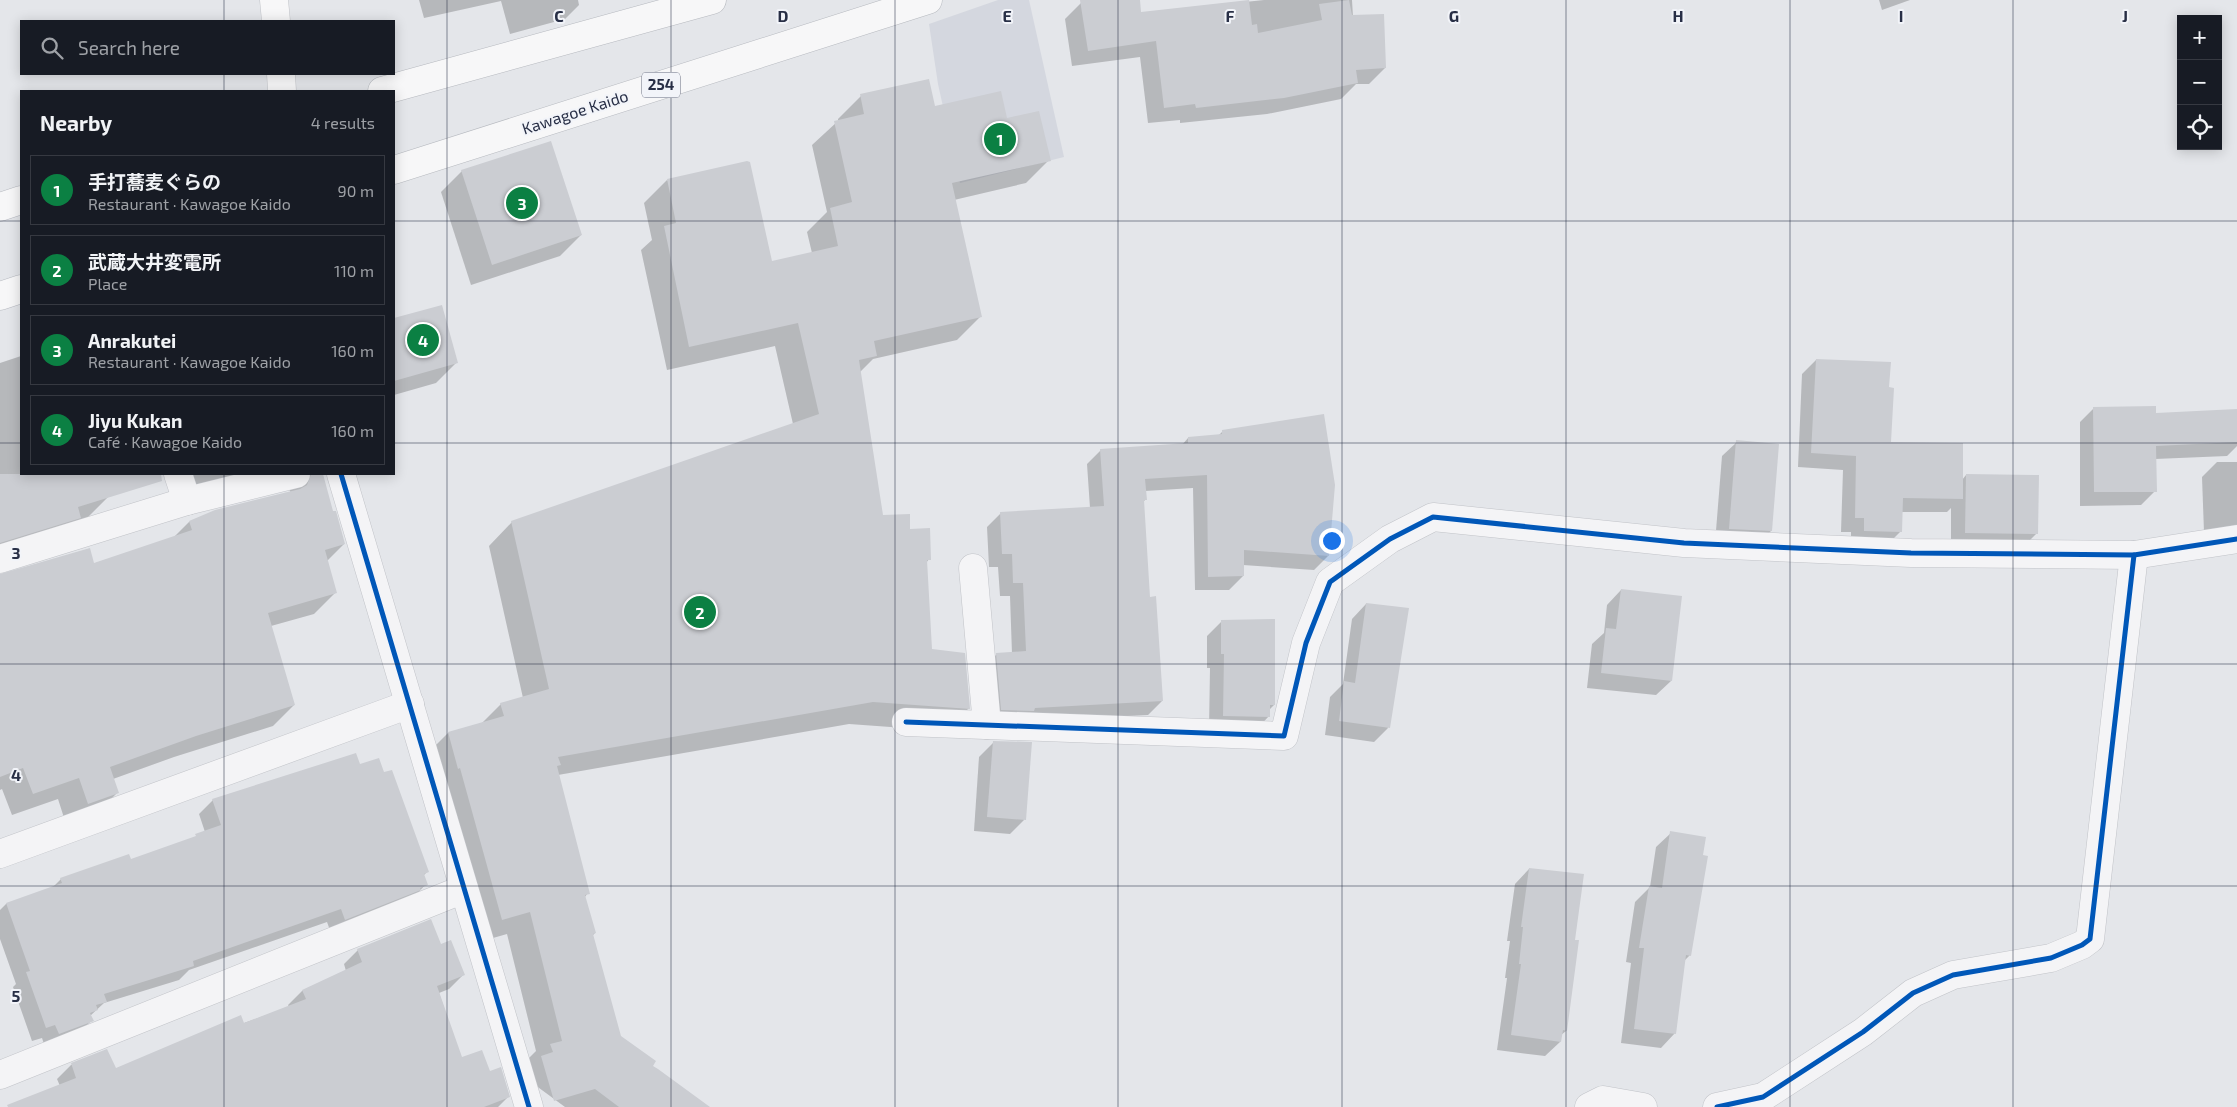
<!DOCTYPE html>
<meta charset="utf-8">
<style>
:root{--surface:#171b24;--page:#242831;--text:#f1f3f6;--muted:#9ea1a6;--line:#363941;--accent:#0b8043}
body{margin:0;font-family:"Exo 2","Noto Sans JP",sans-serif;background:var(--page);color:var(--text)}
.controls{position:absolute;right:15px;top:15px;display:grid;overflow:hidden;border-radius:0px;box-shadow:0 2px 12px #0003}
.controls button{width:45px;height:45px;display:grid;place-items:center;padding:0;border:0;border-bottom:1px solid var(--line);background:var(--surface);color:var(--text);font:25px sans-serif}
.you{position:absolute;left:1331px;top:540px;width:18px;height:18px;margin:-12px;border:4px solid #fff;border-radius:50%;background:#1a73e8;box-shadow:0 0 0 8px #1a73e833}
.badge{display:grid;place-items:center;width:32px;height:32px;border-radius:50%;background:var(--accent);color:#fff;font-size:16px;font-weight:700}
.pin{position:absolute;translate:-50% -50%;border:2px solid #fff;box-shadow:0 1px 5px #0006}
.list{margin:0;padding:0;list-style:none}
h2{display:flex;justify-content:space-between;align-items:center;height:65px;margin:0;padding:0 20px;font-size:21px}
h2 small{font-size:16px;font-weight:400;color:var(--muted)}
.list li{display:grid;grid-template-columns:32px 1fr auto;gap:15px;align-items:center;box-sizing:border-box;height:70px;margin:0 10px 10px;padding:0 10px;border:1px solid var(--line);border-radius:0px}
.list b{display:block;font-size:19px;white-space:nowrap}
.list p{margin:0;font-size:16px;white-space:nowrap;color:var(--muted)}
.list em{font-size:16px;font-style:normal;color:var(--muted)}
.icon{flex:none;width:28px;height:28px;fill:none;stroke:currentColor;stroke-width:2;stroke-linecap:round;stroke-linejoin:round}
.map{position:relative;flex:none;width:2237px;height:1107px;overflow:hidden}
.search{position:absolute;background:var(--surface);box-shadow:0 2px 12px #0003;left:20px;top:20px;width:375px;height:55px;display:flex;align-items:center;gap:12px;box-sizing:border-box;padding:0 18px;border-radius:0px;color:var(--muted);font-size:19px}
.panel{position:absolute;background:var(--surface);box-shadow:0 2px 12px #0003;left:20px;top:90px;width:375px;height:385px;border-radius:0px}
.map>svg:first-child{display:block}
</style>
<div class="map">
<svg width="2237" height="1107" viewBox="0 0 2237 1107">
<rect width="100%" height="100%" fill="#e4e6ea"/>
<polygon fill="#d4d7df" points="998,0 1029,0 1064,157 960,183 938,84 929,24"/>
<g fill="#0003">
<polygon points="419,0 578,0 579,5 565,19 510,34 501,1 424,18"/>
<polygon points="1100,0 1139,0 1140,13 1264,0 1352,0 1353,17 1385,68 1369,84 1356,84 1341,99 1267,114 1180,123 1180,120 1148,123 1140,57 1072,66 1065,19 1081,3"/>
<polygon points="1879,0 1910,0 1882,10"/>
<polygon points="861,96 1006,120 1049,160 1026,183 954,200 980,317 957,340 873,359 860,372 882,516 909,531 929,559 926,563 931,651 969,708 946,731 849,724 558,775 588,893 584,898 595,933 592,936 620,1037 698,1107 565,1107 516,1071 536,1051 507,934 479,942 425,756 448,733 481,724 501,704 523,698 489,546 512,522 793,424 775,346 667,370 641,250 652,240 644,203 667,180 771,263 812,253 807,232 827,212 812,145 838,121 838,119"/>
<polygon points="462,171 581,235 560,256 471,285 441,192"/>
<polygon points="441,306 457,362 436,383 394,395 394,320"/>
<polygon points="21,356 21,474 102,474 109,496 88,517 0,556 0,363"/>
<polygon points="1816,360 1888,388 1890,444 1962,480 1966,475 2037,533 2022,548 1951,547 1951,508 1947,512 1901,512 1901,531 1887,545 1851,545 1851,532 1841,532 1843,470 1798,467 1802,374"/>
<polygon points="2094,408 2154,414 2237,410 2237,446 2227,456 2155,459 2155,491 2141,505 2080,506 2080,422"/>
<polygon points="1222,432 1328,556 1314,570 1243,565 1243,576 1229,590 1195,590 1193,488 1145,491 1146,499 1143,502 1149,598 1162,701 1148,715 988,723 983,668 997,654 1012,654 1010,596 1000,596 998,567 989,567 987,527 1001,513 1090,508 1087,464 1101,450 1182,445 1188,438 1218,436"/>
<polygon points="1737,442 1771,531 1756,545 1715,543 1722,456"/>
<polygon points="2217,462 2237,462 2237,531 2204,532 2202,477"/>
<polygon points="178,474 322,474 332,513 344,544 327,561 335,593 314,614 271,626 294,705 273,726 174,757 113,779 117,793 96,814 66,824 58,799 12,815 2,789 0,790 0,575 93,564 173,538 189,522 291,493 287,485 185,500"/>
<polygon points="1621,590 1671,681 1656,695 1587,688 1592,644 1604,633 1607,605"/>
<polygon points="1366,604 1388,728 1374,742 1325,735 1330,697 1343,684 1352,619"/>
<polygon points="1222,621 1274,705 1269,710 1269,716 1255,731 1209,730 1210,668 1207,668 1207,636"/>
<polygon points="994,742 1024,820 1010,834 974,831 979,757"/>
<polygon points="359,766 427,872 423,876 426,884 413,898 331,933 327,922 189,970 179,980 104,1003 90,1016 92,1020 78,1034 45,1047 42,1038 32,1041 13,987 16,984 0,939 0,910 6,904 52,888 61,879 130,861 192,839 205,832 199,814 213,800"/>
<polygon points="1671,833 1690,955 1684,961 1675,1033 1661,1048 1621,1043 1631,963 1626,962 1635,902 1650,887 1656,847"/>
<polygon points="1529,869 1574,941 1566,1031 1561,1035 1560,1042 1545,1056 1497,1050 1507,978 1505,978 1510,941 1507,941 1515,884"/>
<polygon points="440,946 463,975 449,989 439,993 461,1059 489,1072 508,1097 498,1107 11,1107 60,1086 57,1079 71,1065 106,1051 115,1069 289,1007 288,1005 302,991 346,971 344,964 358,950"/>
</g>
<g fill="#cbcdd2">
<polygon points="1080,0 1140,0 1141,12 1249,0 1252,25 1257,24 1258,33 1322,20 1319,4 1349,0 1352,15 1384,14 1386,68 1356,70 1358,83 1284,98 1196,108 1195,104 1164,108 1156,41 1088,51"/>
<polygon points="929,79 935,106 1001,91 1007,118 1039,111 1051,161 952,183 982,317 874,341 877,356 859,360 883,515 910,514 910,529 930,528 931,560 927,560 932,649 965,653 970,709 873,702 558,757 561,765 557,766 590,894 585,895 596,933 593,934 621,1036 656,1061 653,1066 658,1069 710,1107 619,1107 595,1089 554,1101 541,1056 553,1052 550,1044 562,1041 530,912 502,920 460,768 458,769 448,732 504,716 500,703 549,689 511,521 819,414 798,323 689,347 664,226 676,223 667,179 747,161 750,162 772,261 838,246 830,208 852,202 834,121 864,114 860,94"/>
<polygon points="551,141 582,235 492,265 461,170"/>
<polygon points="442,305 458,363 394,381 394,318"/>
<polygon points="1816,359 1891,362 1889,387 1894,388 1891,442 1963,443 1963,499 1903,498 1902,532 1864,531 1864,518 1855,518 1856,456 1811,453"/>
<polygon points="2156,406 2156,413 2237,409 2237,442 2156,446 2157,492 2094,492 2093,407"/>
<polygon points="1324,414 1335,485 1329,556 1244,550 1244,576 1208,577 1207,475 1145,479 1147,500 1144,500 1150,597 1156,596 1163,701 1035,708 1034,711 1001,710 996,653 1026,651 1023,583 1013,583 1012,554 1002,554 1000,512 1104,506 1100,449 1188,443 1188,437 1222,434 1222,430"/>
<polygon points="1736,440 1779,444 1772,531 1729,529"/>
<polygon points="0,474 161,474 162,481 78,507 81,518 0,543"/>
<polygon points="311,474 323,474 333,511 336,511 345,544 325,550 337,593 268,613 295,705 196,736 110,767 119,793 88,804 79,778 33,794 23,768 0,777 0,574 90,548 94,563 192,530 189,521 215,510 300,489 307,485"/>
<polygon points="1966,474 2039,475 2038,534 1965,533"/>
<polygon points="1621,589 1682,596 1672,681 1601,673 1606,628 1616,629"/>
<polygon points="1366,603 1409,608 1390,728 1339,721 1344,681 1355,683"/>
<polygon points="1275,619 1275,705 1270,705 1270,717 1223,716 1224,654 1221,654 1221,620"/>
<polygon points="993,741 1032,742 1026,820 987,817"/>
<polygon points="356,753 360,764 379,758 384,772 392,770 429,872 424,874 428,885 420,888 421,890 345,920 341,909 193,961 194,966 104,994 107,1002 96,1005 98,1010 90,1013 94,1021 59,1034 55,1025 46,1028 26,972 30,971 6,903 62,883 60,878 129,854 131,859 196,836 195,834 221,825 212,799"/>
<polygon points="1670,831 1706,837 1703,855 1708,856 1691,956 1686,955 1676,1034 1634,1029 1644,948 1639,948 1649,886 1662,888"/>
<polygon points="1529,868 1584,874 1575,940 1579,940 1567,1031 1563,1030 1561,1042 1511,1035 1521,964 1519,964 1523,927 1521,927"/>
<polygon points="431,919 441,944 451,940 465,975 437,986 462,1057 482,1050 490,1071 501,1067 510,1097 484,1107 8,1107 7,1105 76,1078 71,1063 107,1049 116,1068 241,1015 244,1023 306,999 302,990 362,962 357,949"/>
</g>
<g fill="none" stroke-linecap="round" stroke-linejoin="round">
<g stroke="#c1c3c8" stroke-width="29">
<g id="street">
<polyline points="178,474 187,501"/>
<polyline points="341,474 529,1107"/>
<polyline points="0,559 187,501 296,474"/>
<polyline points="973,568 987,725"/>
<polyline points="906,722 1284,736 1306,643 1330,582 1390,539 1433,517 1684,543 1911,553 2134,555 2237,539"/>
<polyline points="0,854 410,704"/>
<polyline points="0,1075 464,889"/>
<polyline points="1589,1107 1603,1100 1643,1107"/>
<polyline points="1717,1107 1763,1097 1863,1032 1913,993 1953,975 2051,958 2082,945 2090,939 2134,555"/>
</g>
</g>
<g stroke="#c1c3c8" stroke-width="29">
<g id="secondary">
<polyline points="274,0 276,21"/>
<polyline points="281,74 282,91"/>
</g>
</g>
<g stroke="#b6b9bf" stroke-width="29">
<g id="highway">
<polyline points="382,91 712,0"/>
<polyline points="394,170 928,0"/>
<polyline points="0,207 21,200"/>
<polyline points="0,296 21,289"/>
</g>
</g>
<use href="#street" stroke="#f4f4f6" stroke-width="28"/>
<use href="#secondary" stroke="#f7f7f8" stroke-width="28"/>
<use href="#highway" stroke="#f7f7f8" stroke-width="28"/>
<g stroke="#f2f4f9" stroke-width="8">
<g id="cycleway">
<polyline points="341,474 529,1107"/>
<polyline points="906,722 1284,736 1306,643 1330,582 1390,539 1433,517 1684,543 1911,553 2134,555 2237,539"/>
<polyline points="1717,1107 1763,1097 1863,1032 1913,993 1953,975 2051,958 2082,945 2090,939 2134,555"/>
</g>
</g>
<use href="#cycleway" stroke="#0057b8" stroke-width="5"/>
</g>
<path fill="none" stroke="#282f46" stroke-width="1" stroke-opacity="0.55" d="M224,0V21M447,0V1107M671,0V1107M895,0V1107M1118,0V1107M1342,0V1107M1566,0V1107M1790,0V1107M2013,0V1107M224,74V91M0,221H21M394,221H2237M0,443H21M394,443H2237M224,474V1107M0,664H2237M0,886H2237"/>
<g text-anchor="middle" stroke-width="4" stroke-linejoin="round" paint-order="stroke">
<rect fill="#f2f4f9" stroke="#656a7c" stroke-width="1" x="642" y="72.5" width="38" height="25" rx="4"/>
<g font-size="15" font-weight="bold" fill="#282f46">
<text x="661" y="90">254</text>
</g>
<g font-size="16" fill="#282f46" stroke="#f2f4f9">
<text transform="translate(575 112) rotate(-18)" y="6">Kawagoe Kaido</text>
</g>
</g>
<g font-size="16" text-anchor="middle" font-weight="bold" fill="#282f46" stroke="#f2f4f9" stroke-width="4" stroke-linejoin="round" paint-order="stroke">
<text x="559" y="22">C</text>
<text x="783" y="22">D</text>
<text x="1007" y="22">E</text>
<text x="1230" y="22">F</text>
<text x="1454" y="22">G</text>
<text x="1678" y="22">H</text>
<text x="1901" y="22">I</text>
<text x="2125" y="22">J</text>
<text x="16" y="559">3</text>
<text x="16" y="781">4</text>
<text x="16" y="1002">5</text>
</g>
</svg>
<div class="controls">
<button>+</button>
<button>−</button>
<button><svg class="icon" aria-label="locate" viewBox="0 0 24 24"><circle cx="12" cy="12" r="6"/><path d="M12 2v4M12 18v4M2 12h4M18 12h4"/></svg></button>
</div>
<div class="you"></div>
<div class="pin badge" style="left:1000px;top:139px">1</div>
<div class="pin badge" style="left:700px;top:612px">2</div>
<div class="pin badge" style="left:522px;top:203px">3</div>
<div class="pin badge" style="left:423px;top:340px">4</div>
<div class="search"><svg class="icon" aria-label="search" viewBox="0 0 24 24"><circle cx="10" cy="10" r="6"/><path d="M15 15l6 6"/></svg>Search here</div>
<section class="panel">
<h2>Nearby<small>4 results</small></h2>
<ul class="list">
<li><span class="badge">1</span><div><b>手打蕎麦ぐらの</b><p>Restaurant · Kawagoe Kaido</p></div><em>90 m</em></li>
<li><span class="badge">2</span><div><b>武蔵大井変電所</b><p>Place</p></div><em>110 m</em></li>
<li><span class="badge">3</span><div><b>Anrakutei</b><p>Restaurant · Kawagoe Kaido</p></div><em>160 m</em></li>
<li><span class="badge">4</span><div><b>Jiyu Kukan</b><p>Café · Kawagoe Kaido</p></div><em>160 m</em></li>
</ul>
</section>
</div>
